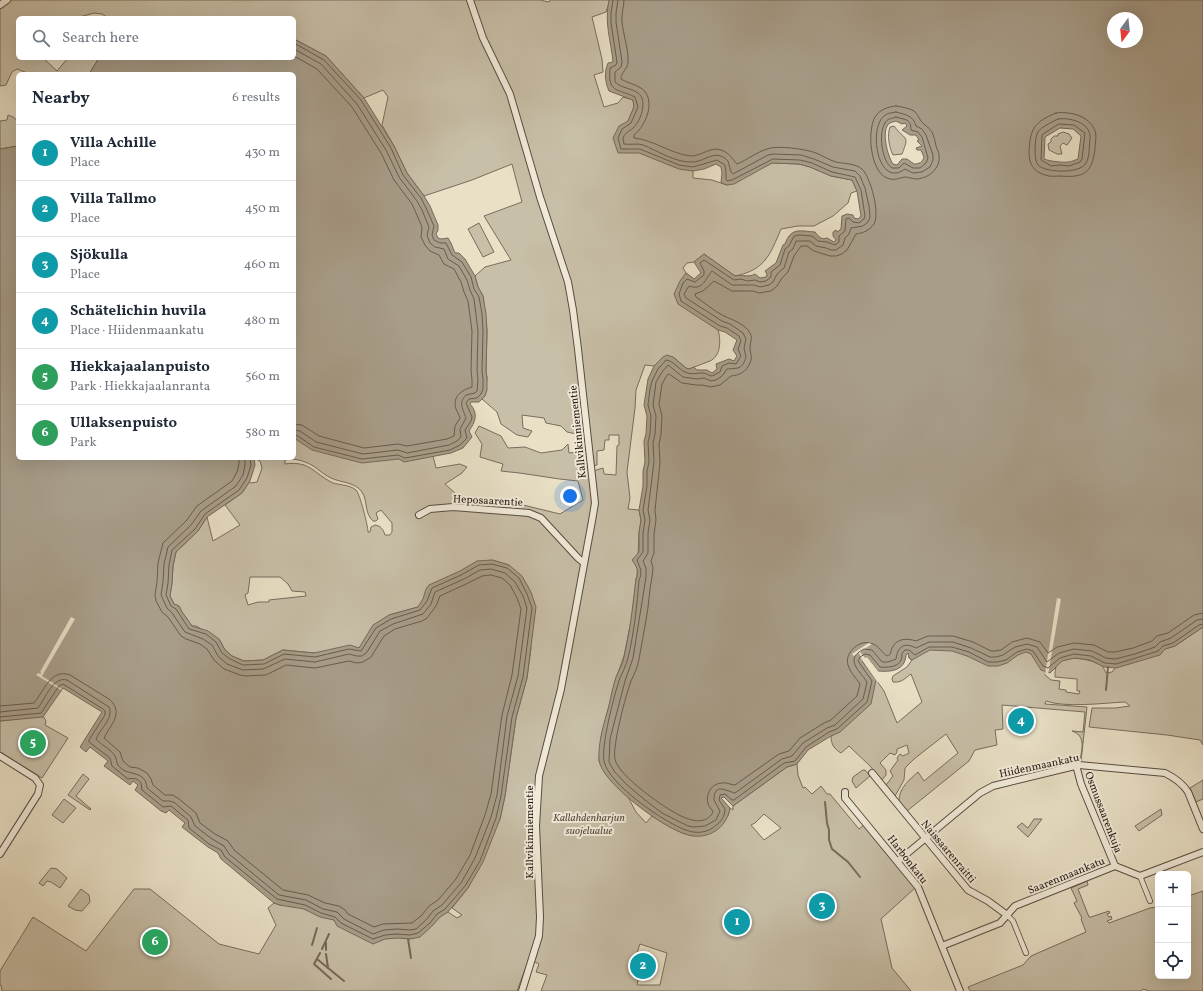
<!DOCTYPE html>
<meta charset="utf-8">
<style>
:root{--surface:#fff;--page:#f6f6f7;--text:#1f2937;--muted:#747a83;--line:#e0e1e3;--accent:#8f2418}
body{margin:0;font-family:Vollkorn,serif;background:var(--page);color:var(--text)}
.controls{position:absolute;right:12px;bottom:12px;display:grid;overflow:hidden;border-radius:6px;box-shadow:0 4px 16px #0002}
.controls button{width:36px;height:36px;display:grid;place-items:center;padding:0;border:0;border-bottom:1px solid var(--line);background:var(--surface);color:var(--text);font:20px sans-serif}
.compass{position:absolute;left:1107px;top:12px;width:36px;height:36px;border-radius:50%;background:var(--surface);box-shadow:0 4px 16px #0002;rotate:195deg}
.you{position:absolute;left:570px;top:496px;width:14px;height:14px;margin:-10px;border:3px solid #fff;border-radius:50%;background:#1a73e8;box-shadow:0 0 0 6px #1a73e833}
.badge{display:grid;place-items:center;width:26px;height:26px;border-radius:50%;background:var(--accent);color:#fff;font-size:13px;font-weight:700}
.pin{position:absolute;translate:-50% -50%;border:2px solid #fff;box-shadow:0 1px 4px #0006}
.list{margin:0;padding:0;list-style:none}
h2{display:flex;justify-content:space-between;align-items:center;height:52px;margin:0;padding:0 16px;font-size:17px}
h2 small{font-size:13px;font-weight:400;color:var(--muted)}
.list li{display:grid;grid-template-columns:26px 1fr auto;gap:12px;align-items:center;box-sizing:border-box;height:56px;padding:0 16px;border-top:1px solid var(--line)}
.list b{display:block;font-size:15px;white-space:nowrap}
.list p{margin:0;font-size:13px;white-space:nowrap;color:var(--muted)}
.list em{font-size:13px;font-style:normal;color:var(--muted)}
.icon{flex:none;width:22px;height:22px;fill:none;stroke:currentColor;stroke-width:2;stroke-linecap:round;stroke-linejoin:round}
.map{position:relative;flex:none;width:1203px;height:991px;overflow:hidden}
.search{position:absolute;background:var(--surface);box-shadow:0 4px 16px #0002;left:16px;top:16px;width:280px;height:44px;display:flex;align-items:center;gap:10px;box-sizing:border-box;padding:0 14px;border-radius:6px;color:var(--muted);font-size:15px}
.panel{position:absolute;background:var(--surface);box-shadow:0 4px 16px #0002;left:16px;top:72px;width:280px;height:388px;border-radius:6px}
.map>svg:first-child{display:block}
</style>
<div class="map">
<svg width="1203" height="991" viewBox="0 0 1203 991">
<rect width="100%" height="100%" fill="#e9e0c6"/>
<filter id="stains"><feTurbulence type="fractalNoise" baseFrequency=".005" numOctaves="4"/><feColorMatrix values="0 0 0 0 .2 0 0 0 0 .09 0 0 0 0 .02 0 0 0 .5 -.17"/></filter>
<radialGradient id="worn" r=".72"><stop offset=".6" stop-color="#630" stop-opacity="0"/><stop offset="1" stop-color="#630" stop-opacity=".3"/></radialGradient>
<g fill="#c8bfa8" stroke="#786d5e" fill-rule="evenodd">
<path d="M0,0H540L549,2L550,0H619L609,3L606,12L592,17L602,59L603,72L594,75L604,107L618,103L623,97L633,100L634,107L628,121L693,171V178L712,180L727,185L772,163L799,164L810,167L831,176L852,180L857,191L851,193L848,203L833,216L814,226H798L781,229C770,255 765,270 735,276L704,254L694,262L687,263L683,268L686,273L694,279L712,325L718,330C721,340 721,356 710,361C703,364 696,366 689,369L686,368L673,357H663L654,366L645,365L636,390L635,408L627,472L630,498L628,509L639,510L641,520L639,533L637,576L636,579L632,616L624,656L616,678L601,737L599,761L607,776L628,797L636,812L646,823L652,816L670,827L685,834L728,816L730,808L733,810V806L787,767L797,764L798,775L803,788L805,787L812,794L821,786L827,794H830L859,829L864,825L915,888L881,919L892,968L911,991H541L547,975L536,972L539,964L529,959L517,991H2L1,985H0V971L33,917L86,951L134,889H150L219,944L259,954L276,925L268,908L274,903L280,905L291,904L334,920L410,939L442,911L448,912L457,918L462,915L452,908L468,888L500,819L505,796L516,718L527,678L531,648L509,565L492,560L418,607L389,615L359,648L314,653L283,650L263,660L244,661L232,656L225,650L219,639L196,626H192L182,612L179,606L174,604L170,596L172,583L173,566L176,552L198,531L207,517L213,541L240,525L225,505L242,493L249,482L251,483L257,482L262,468L260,461L254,458H294V432L433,456L436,468L460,464L467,467L462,473L445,484L456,494L458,500L519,504L560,514L583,500L578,481C552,479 527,473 501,471L503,464L480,457L482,444L475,433L479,426L501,436L508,448L525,447L541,453L562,450L568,444L569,453L580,452L577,434L567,432L561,426L546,423L544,418L522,415L523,428L532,431L528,437L517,435L501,424L497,412L482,399L485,396L487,378L486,371L487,331L483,296L478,287L475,276L485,267L511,260L484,216L522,202L512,164L472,180L424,196L407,173L394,146L382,125L388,97L383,90L364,98L326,56L294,39V18H108L102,14L94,13L76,18H18V58H43L57,71L68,58H99L89,74H30L17,69L12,72L6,85L0,86ZM609,435H619V445L617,446L616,475L604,474L603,468L593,471L592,466L597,465V451L604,450L605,440H609ZM290,459C295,459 300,460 305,462C315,465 322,474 331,478C342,483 355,482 362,492C368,501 364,513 373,521H376L378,519L376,513L381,510L392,523V532L390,535H385C383,529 381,526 375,525L371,527L370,532H368C368,526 360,494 356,490C350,485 340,485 333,483C322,478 313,468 304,465C298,463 291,463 285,464V460ZM250,577H280L288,584L292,591L305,592L306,596L269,600V602H258L248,605L245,595L248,593ZM764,814L781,828L764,840L751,825L755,823ZM640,944L667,953L660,985H637L639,975L630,973Z"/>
<polygon points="8,115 13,117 18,121 18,146 0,149 0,121 7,120"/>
<path d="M894,126C905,141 910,134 902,154L893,155C889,147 887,135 890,127Z"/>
<polygon points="1063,132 1069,134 1072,138 1067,145 1063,143 1060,146 1062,154 1057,154 1049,150 1048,144 1051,142 1051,139 1054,136 1058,136 1058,134"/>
<polygon points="479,223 494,252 483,257 468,229"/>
<path d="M933,616L1048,659L1045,675L1051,680L1060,681L1059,689L1066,690V692L1079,694L1080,691H1077V679L1055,677C1055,674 1055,669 1056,667C1063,653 1090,659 1101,665C1104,667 1104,670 1106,673L1112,672L1115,668L1157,644L1165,649L1175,646L1203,627V745L1200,740L1167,735L1089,727L1092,708H1115L1130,706L1125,702C1104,703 1065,708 1046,701L1045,704L1087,707L1081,761H1080C1082,748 1086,736 1072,731L1083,732L1085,712L1002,705L1003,729L995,730L997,745L975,750L969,761L907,811L899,801C899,788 909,780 918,772L924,781L958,753L946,734L914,759L905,768L904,780L895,796L886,785L893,776L890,771L898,760L897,758L900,754L903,756L909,753L907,745L897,749V752L895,755L890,753L880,763L886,770V775L882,780L870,766L849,746L841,753C834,749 831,744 831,736L862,660L884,691L897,723L922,702L911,674C905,678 902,683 893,682L892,679L893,676L907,667L912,660L909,658L908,653Z"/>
<polygon points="43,716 46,721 45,725 68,738 42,778 0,752 0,721"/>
<polygon points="863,770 865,770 870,776 856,788 852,781 853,777"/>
<polygon points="83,774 89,779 76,796 91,809 90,810 68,795"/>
<polygon points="1203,780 1203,799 1196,802 1190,788"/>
<polygon points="64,799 76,808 63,823 52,815"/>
<polygon points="1161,809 1162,815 1139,831 1135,826"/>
<polygon points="1034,819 1042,819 1028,837 1017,827 1022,823 1028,828"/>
<polygon points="51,868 57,869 67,878 60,888 51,882 47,881 43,886 39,883"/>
<polygon points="1087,881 1088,885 1078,889 1089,917 1091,917 1109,911 1110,913 1107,914 1109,917 1111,916 1112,919 1107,921 1109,923 1150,908 1158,907 1158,976 1188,976 1188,896 1203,891 1203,991 1149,991 1143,989 1141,991 970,991 968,987 1023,965 1031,956 1086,932 1081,919 1082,918 1074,903 1077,901 1071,888"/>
<polygon points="81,889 89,895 90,902 82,911 75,910 68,906"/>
</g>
<g fill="#a89d89" stroke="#75695a" fill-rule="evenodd">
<path d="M609,0H1203V627L1175,646L1165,649L1160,655L1116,668L1104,667L1090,660L1075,658L1062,661L1050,673L1041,670L1031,654L1026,652L1018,655L1007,663L998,666H988L967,656L952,651L930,650L912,660L909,658L908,653L906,655C905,671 891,672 878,671L867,657L862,661L876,680L871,704L840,732L831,736L808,750L797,764L787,767L733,806L724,797L721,798L730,808C727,826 712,838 693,836C670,834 601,783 599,760C598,742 604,723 609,706C611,696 613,686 616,677C619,670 623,664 624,657C630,631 633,605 636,579C640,571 636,566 632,560L639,552V533L641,520L639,510L643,486V471L645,462L644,441L646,434L647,416L644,405L648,379L654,366L663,357L667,355L673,357L686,368L689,369L694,367L697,370H707L712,373L717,369L716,364L729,359L734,361L737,356L733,350L737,340L725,332L718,330L678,304L674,294L680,281L686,273L694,279L701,273L694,262L704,254L735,276C742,274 748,278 755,274L760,278L766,277L767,274L765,271L776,263L783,245L785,244C791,227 800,231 815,232C819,237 821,240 827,238L834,242L836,240L833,236V232L836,230L837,232L841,229L842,216L847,214L853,215L854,218L858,219L861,216L857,191L852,180L831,176L810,167L799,164L772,163L734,184L727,185L721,183L722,173L721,167L716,164L704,169L693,171L679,169L639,153H618L613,138L619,126L628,121L634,107L633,100L609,91C605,82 604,72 608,63L613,62C611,40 604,23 609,0ZM1113,18H1137V42H1113ZM896,121L902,124L905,123L907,126L902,130L910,135H916L919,140L917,141L922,146L916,148L917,150H921L924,157C923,162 919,164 914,164L907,159H902L897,165L893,164C888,157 880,129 890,123C891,122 894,122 896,121ZM1060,128L1073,129L1081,136L1078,159C1075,160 1071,162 1068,162C1063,163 1049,161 1044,159L1045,137Z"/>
<path d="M294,39L326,56L364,98L394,146L407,173L424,196L430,206L438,225V230L436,234L438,238L441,239L448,238L451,243L455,253H459L465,259L475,276L478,287L483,296L486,314L487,331L486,371L487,378V390L485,396L479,402H471L470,404C479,414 475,422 469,431L472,437L463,448L451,453L404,462L399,459L362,463L312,450L294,438V74H89L99,58H294Z"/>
<polygon points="18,146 18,458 254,458 255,465 250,481 242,493 207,517 198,531 176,552 173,566 172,583 170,596 174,604 179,606 182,612 192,626 208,631 219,639 225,650 232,656 244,661 263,660 283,650 314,653 350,645 359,648 373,625 389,615 418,607 423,599 426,589 429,585 460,571 477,561 492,560 509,565 522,576 531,592 536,607 527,678 516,718 505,796 500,819 483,862 468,888 448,912 440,917 433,925 420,937 410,939 398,938 385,939 373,944 337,926 334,920 320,917 304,909 280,905 274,903 221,859 218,853 208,847 182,827 185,823 169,810 166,813 161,811 135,790 138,785 133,781 130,785 104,766 108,761 90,747 86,752 80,747 102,712 63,688 43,717 0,721 0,149"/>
</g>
<g fill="#e9e0c6">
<polygon points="1057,598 1061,599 1048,675 1045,674"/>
<polygon points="71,617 75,619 42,676 62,689 61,690 36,675 38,673 41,674 41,673 40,672"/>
<polygon points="870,642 872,644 860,652 865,658 867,657 878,671 879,673 877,672 866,660 865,661 878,679 878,683 862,660 859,653 854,656 852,654"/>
</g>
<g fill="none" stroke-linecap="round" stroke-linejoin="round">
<g stroke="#685c4e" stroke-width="1">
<path d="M613,0L611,13V23L617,62L616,65L610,68C608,93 616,88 635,97L638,107L631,123L622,129L618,138L621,149H640L679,165L693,167L717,160L725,165L726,173V179L727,181L732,180L773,159L800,160L812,163L832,172L855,177L861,190L865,216L864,219L859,223L853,222L849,218L846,219L845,231L839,236V242L835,245L827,242L818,241L812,236L799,235L794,236L789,246L785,249L780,265L771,272V277L766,281L760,282L755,280L747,281L741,279L734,280L704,260L700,263L704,271V275L695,282L687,279L683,283L679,294L681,301L720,326L727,328L739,336L741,341L738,349L741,356L736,364L729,363L722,366L720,372L712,376C709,376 706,373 703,373C697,373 690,375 685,372C678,369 674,361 666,360L658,369L652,381L650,389L648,405L651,416L650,434L648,442L649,462L647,471V486L643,510L645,520L643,533V552L637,560C640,568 643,572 639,580C637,606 634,633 628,658C626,665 623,672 620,678C614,695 601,746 604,761C608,784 665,823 686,830C695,834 708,833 715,826C721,822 725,816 725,809L719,800L720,795L725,794L732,800H734L784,763L795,761L806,747L829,732L837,729L867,702L872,681L858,661L860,657L865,654L870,655L880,667C886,668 899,667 901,660C902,658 902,655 902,653L905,650H909L915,655L929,647H952L969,652L988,662H997L1006,660L1017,652L1027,649L1033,651L1043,666L1048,668L1060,658L1074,654L1091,656L1105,663L1116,664L1136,658L1158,651L1163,646L1173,643L1199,625L1203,624"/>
<path d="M618,0L616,13V22L622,62L621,67L615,72V82C621,88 631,88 638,93C648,100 641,121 633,128C628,133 626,131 623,138L624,144C630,145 637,143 643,145C658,151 676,163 693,162C707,161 715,148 728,161L731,172L733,174L768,155L773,154L801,155L814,159L833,167L855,171L860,176L865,188L869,206L870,217L868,222L863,226L851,228L849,234L845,238L843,245L836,250H831L826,248L816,246L810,241H796L793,249L789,252L784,268L777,274L773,282L769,285L760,287L754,285H732L712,271C705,279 703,291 689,286L684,294L686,298L722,321L730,324L743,333L746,339L744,348L746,357C742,370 738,368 727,369L722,376L716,380L711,381L704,378L697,379L683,377L668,365L662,372L656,382L655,390L653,405L656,416L655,434L653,443L654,462L648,510L650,520L648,533V553L643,561L646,568V577L633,658L625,681L610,739L609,762L614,771L626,784L645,800L662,813L688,826L694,827L705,826L716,820L720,811L714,800C714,782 726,791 735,793L782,759L792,756L803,743L827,728L835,725L863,699L867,682C859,670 844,659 864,649L872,650L882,662H888L896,659C898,646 904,642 916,648L929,642H953L971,648L990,657H996L1003,655L1015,647L1027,644L1037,647L1047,662L1059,653L1074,649L1092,651L1106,658L1115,659L1135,654L1155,647L1160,642L1171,638L1197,620L1203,619"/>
<path d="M624,0C624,7 621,14 622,22C623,33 629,52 628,62C628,69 621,72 621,79C627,83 635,84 641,88C657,99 646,126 634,135V138C654,140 671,154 691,156C702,156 711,146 721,150C730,153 732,159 737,164C747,160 757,152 767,149C777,145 806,149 816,153C823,156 829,160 836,162C844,164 855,163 862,169C871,178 880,213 874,224C869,231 863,233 856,234L847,250L842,254L836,256H830L814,251L807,246H801L794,256L788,272L782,278L777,286L771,291L759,293L753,291H732L714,281L703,291L695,294L696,297C705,303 714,311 724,316C733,320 745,324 750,333C753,339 750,342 750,348C750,354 753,357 750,363C746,372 740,375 731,376L720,385L711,387L702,385H696L682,383L669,374L667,375L662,384L659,404L662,416L661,435L659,444L660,463L655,510L656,520L654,534V553L651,561L653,568L652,577C649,591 649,605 646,620C644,633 641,646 639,659C638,667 634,674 631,681C626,694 612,747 615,759C618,776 666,809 681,816C692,821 706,825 713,812C712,809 709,807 708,804C705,794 712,783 722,783C727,782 731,785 735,785L779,754L789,751L800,738L824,723L831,720L857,696L860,684C856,678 850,672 848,665C844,652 861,638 873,644C879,646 882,653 887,656C892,654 890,653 892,648C897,638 907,638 916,641L928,636H953L973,642L991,651H995L1001,650L1012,642L1027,638L1040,642L1048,653L1057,647L1074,643L1094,645L1108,652H1115L1133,648L1152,641L1157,636L1168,633L1194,615L1203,613"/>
<polyline points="294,43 324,60 361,100 391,148 403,175 421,198 426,208 434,226 432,235 434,240 440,243 446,243 452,255 462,262 471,277 474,289 479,297 482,314 483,331 482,371 483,379 483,389 481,394 477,398 469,399 466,403 472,417 471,421 465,430 467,438 460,445 450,450 405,458 398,455 362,459 314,447 298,436 294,435"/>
<path d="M294,49L321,64L357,104L386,150L399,177L417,201L422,210L429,227L427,235L430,243L435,247L444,249L448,259L459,266L467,280L470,290L474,299L478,331L477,371L478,380L477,391L475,393L466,395C458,403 463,409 466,418L460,429L461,437L457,441L449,445L407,453L398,450L363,454L316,442L300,431L294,430"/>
<path d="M294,56L317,69L352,107L381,153L394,180L412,204L416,213L422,227L421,237L425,245L430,251L439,255L444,264L454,269L461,282L464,292L468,301L472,331L471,371L472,380V387C462,390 452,396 456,409C457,412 459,414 460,418L455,426L454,436L447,439L407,446L398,444L364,448L319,436L302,425L294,424"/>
<path d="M896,106C902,107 909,108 914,111C918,114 918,117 921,121C924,125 929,127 932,132C934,136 935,141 936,146C937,149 939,152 939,155C941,168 929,178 917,179C913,179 908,177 905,177C899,178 894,181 887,178C870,171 867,131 875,117C880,109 888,107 896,106Z"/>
<path d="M896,112C906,115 913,115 916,126L922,129L926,135L933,155V160L930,167L922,172L913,173L905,169C878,189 868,129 884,116C887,113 892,113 896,112Z"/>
<path d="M1056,113C1070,111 1090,116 1095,131C1097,136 1095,143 1095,149C1092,173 1084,178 1060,176C1055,176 1050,177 1045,175C1033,171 1029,164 1029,152C1030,129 1034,122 1056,113Z"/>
<path d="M896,117C905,120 911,118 911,130L918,132L922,137L928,158L926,163L920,168H913L904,163L899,168H892C882,162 878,133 885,123C887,118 892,119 896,117Z"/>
<path d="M1058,119C1070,117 1092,123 1090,139C1089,146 1090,156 1086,163C1080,174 1046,173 1038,165C1034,161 1034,138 1038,132C1041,127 1052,122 1058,119Z"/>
<polygon points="1059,124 1074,125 1085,133 1082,159 1080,162 1069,166 1060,165 1051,166 1041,160 1042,135"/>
<path d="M0,706L34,703C44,691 51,668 70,675L109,699C125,713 110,725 104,738L120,752L123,761L130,767L138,768L147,773L151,779L153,785L165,795H173L179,799L196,813L200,823L215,834L228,841L234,850L283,890L308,895L325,903L339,906L345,910L348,914L374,927L383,924L412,923L422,915L429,906L438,900L456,879L470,855L485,815L491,794L502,715L512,675L521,609L517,598L510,585L502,578L491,575L482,576L466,584L440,596L436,606L427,618L422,621L395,629L384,636L371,657L363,662L357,663L349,661L315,668L286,665L266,675L245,676L240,675L224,669L214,660L207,649L200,644L186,639L181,636L168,617L162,612L156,601L155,595L157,582L158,563L163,543L186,521L197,506L232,481L237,472L239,464V458"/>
<path d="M0,712L38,708C45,699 53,676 67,680L109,707C114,718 100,729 96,739C101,745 111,749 115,756C117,759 116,762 118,765C127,778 145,768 147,788L163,801H170L175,803L191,817L195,826L212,839L224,846L229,854L279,895L306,900L323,909L337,912L344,919L373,934L384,930L397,929L410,930L416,929L427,919L433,911L442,905L461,883L475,858L491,817L497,795L507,716L518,676L527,608L523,596L515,582L505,573L491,569L480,570L464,579L435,592L431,604L423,614L393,624L380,631L367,652L362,656H357L349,654L315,662L285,659L263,669L243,670L227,664L218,656L212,645L203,639L185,632L172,613L167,608L161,595L163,582L164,564L168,547L191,525L201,511L236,486L243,475L245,465V458"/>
<path d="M0,717L41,713L59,686L63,684L103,709L105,711V715L89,740V742L110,758L112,766L128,779C134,778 137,778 141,783L142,790L163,807L171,806L188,820L189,828L209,844L221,850L225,857L277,899L305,905L321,913L335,917L341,923L373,939L385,935L397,934L410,935L418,933L430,923L437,914L445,909L465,886L480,861L496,818L501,796L512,717L523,677L532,608L527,594L519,578L507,568L492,564L479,565L461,575L432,588L427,601L420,610L391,619L376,628L361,651L349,649L315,657L284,654L264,664L243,665L230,659L222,653L216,642L206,634L189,629L176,609L171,606L166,595L168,583L169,565L172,550L195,529L205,514L239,490L247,478L251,465L250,458"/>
</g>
<g stroke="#75695a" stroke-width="2">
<polyline points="1106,690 1108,667"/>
<polyline points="825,802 827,823 829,830 829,840 832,849 848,862 860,877"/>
<polyline points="408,939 411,958"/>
<polyline points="326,943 326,950"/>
<polyline points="312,945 317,928"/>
<polyline points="322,949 329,934"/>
<polyline points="320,953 314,964 331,979"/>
<polyline points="326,954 328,968"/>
<polyline points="317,959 344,981"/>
</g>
<g stroke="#594c40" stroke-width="6">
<g id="pedestrian">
<polyline points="1140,876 1150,901"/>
<polyline points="1007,915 1013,921 1026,953"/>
</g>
</g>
<g stroke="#594c40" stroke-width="8">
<g id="minor">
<polyline points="470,0 483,38 510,94 540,197 568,282 573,310 578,349 595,503 592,521 561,689 539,776 536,826 540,917 539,936 522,991"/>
<polyline points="0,5 7,0"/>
<polyline points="419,515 430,509 453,507 529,513 541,518 578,558 584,563"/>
<polyline points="0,756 35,778 40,785 38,794 0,854"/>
<polyline points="1076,765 1081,784 1115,866"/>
<polyline points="872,773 968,890 988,901 1007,915"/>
<polyline points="845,792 845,798 918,887 960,991"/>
<path d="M898,861L980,793L993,786L1079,765L1165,773C1173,777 1183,784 1188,792L1203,829"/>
<polyline points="942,946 1000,923 1015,906 1115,866 1140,876 1203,852"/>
</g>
</g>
<use href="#pedestrian" stroke="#f1ebda" stroke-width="4.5"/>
<use href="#minor" stroke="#f1ebda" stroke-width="6"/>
</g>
<g text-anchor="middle" stroke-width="4" stroke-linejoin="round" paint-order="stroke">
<g font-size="11" fill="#291b14" stroke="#f1ebda">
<text transform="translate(577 432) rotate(-96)" y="4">Kallvikinniementie</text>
<text transform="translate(488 500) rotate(3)" y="4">Heposaarentie</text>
<text transform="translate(1039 765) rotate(-12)" y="4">Hiidenmaankatu</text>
<text transform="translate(1104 812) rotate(69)" y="4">Osmussaarenkuja</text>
<text transform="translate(529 832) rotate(-90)" y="4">Kallvikinniementie</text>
<text transform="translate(949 851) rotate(50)" y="4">Naissaarenraitti</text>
<text transform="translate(908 859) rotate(52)" y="4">Harbonkatu</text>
<text transform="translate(1066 875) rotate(-22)" y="4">Saarenmaankatu</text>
</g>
<g font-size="11" font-style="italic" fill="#594c40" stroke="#f1ebda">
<text x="589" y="821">Kallahdenharjun<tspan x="589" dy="13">suojelualue</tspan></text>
</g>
</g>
<rect width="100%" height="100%" filter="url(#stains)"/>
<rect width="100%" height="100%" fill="url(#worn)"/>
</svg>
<div class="controls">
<button>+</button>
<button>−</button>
<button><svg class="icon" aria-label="locate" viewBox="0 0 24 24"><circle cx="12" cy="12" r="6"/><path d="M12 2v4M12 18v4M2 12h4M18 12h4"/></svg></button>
</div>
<svg class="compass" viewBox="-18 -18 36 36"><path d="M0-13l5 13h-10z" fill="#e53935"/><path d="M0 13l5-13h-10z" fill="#747a83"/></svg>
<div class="you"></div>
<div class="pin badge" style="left:737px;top:922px;background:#0f9aa8">1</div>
<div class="pin badge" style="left:643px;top:966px;background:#0f9aa8">2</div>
<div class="pin badge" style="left:822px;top:906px;background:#0f9aa8">3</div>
<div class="pin badge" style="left:1021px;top:721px;background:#0f9aa8">4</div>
<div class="pin badge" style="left:33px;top:743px;background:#2e9e5b">5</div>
<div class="pin badge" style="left:155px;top:942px;background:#2e9e5b">6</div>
<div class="search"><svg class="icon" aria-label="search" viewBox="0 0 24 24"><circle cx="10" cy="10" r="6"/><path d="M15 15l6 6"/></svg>Search here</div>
<section class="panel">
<h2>Nearby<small>6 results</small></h2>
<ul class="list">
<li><span class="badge" style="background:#0f9aa8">1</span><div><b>Villa Achille</b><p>Place</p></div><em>430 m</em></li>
<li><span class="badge" style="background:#0f9aa8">2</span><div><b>Villa Tallmo</b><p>Place</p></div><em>450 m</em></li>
<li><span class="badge" style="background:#0f9aa8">3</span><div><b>Sjökulla</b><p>Place</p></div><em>460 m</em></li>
<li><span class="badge" style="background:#0f9aa8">4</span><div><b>Schätelichin huvila</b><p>Place · Hiidenmaankatu</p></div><em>480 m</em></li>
<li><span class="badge" style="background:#2e9e5b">5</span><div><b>Hiekkajaalanpuisto</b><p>Park · Hiekkajaalanranta</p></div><em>560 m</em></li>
<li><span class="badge" style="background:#2e9e5b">6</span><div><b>Ullaksenpuisto</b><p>Park</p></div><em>580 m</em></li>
</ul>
</section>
</div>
